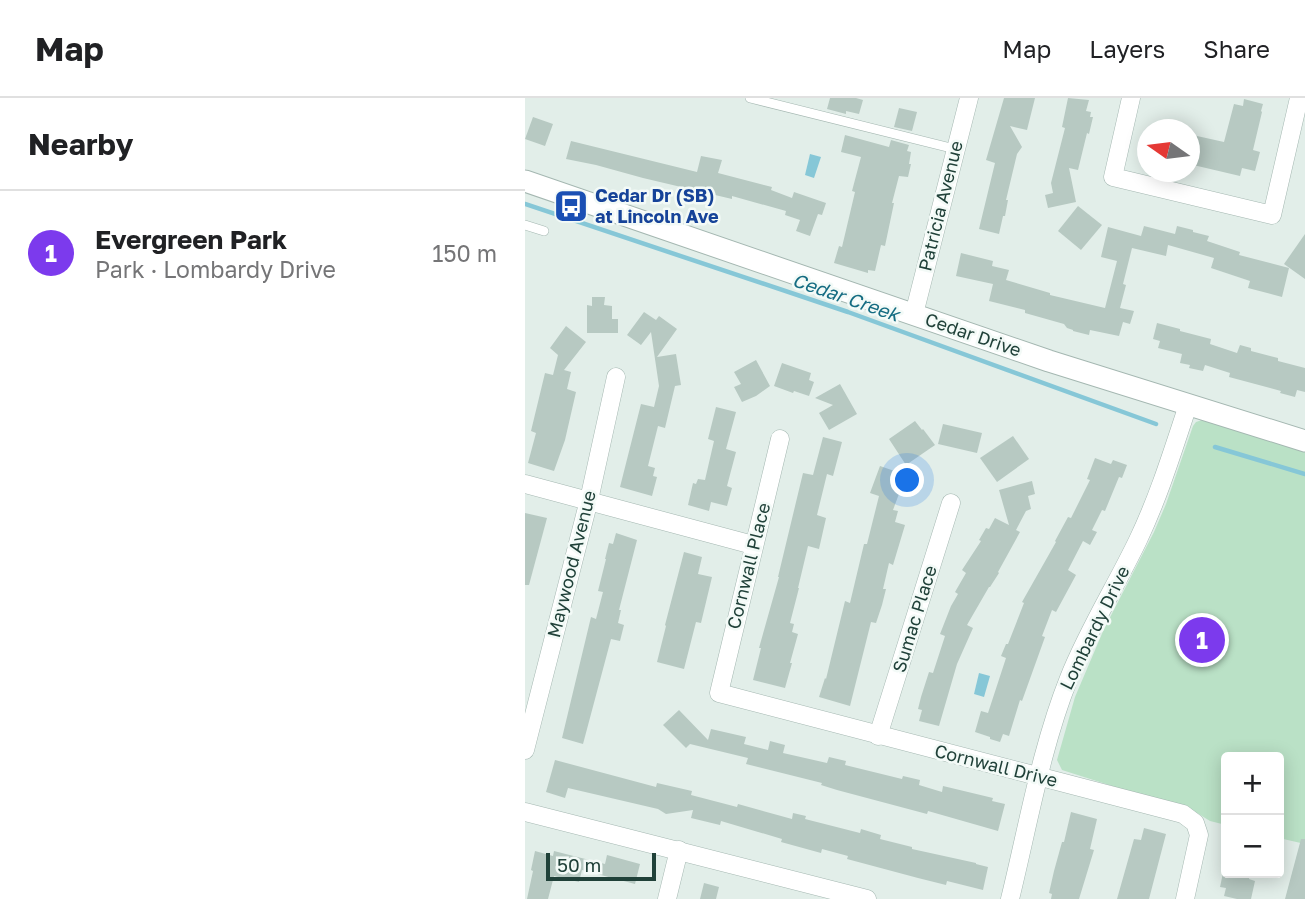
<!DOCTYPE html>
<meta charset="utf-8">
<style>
:root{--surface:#fff;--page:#f6f6f6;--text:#202124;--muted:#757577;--line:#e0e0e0;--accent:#7c3aed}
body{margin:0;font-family:"Golos Text",sans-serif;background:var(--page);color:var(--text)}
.controls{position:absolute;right:21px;bottom:21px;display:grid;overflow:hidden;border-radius:7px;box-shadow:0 4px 18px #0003}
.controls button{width:63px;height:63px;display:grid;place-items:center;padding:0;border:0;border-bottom:2px solid var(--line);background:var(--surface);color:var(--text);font:35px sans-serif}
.compass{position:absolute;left:612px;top:21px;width:63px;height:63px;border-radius:50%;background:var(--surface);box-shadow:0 4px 18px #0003;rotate:284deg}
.scale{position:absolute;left:21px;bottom:18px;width:110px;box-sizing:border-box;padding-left:7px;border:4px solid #204139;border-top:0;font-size:19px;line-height:24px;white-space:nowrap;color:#204139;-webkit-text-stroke:5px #f3faf7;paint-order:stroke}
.you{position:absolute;left:383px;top:383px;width:24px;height:24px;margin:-18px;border:5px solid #fff;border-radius:50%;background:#1a73e8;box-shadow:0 0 0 10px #1a73e833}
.badge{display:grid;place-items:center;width:46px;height:46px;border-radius:50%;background:var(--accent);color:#fff;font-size:23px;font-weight:700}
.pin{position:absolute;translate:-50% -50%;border:4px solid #fff;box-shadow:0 2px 7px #0006}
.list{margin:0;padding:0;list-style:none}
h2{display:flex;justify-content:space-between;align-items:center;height:91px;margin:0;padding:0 28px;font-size:30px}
h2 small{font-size:23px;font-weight:400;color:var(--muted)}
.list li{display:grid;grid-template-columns:46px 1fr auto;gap:21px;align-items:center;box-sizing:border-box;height:126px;padding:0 28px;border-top:2px solid var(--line)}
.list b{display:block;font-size:26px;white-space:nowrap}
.list p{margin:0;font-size:23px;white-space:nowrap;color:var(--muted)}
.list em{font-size:23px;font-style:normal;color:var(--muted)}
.map{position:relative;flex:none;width:780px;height:801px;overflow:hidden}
header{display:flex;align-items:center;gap:42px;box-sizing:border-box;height:98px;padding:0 35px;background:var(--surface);border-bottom:2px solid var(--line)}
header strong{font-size:33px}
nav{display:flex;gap:38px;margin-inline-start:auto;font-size:24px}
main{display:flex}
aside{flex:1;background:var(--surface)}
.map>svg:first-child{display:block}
</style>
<header>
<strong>Map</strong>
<nav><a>Map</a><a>Layers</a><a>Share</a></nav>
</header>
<main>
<aside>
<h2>Nearby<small></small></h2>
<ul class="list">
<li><span class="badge">1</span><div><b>Evergreen Park</b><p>Park · Lombardy Drive</p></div><em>150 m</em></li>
</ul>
</aside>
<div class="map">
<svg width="780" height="801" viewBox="0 0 780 801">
<rect width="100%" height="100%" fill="#e2eee9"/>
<polygon fill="#bae1c6" points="680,321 690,323 780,354 780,746 754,740 754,659 701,659 701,727 685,723 672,715 537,672 532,662 550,599 579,531 629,434 641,406 668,328 671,324"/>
<g fill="#86c7d7">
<polygon points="285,56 296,59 289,80 280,77"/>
<polygon points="454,575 465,578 459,599 449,596"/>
</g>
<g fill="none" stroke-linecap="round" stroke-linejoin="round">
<g stroke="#86c7d7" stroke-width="4.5">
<polyline points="0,106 323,214 631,326"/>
<polyline points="690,349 780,376"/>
</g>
</g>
<g fill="#b7c9c2">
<polygon points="305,0 331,0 338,2 334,16 321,13 321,16 302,11"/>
<polygon points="479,0 510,0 502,32 485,28 497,49 492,56 481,102 483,102 480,118 478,118 474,136 454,131 470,65 461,62"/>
<polygon points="543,0 564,2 561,13 566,14 565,19 568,19 564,36 562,35 553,72 544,70 551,104 523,110 520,97 528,95 526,85 540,30 537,29"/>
<polygon points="719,1 738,6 736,13 737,14 728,52 735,54 730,73 717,70 715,78 664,66 664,46 670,47 672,38 699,44 709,6 718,8"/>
<polygon points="374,10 392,14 387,33 369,29"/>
<polygon points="8,19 28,26 20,48 0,41"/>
<polygon points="320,37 364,49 366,42 384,47 382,53 386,54 384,66 386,66 383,79 374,78 367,105 369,105 360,148 356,147 350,173 343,172 343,175 309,165 314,148 317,149 330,94 327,93 336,59 316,54"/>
<polygon points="46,43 172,74 176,58 197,62 193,75 247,89 246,92 267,100 269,94 301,105 297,117 293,116 285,138 271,133 275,122 260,117 261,113 207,98 207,101 118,80 71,67 41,61"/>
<polygon points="553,108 577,127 556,152 533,133"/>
<polygon points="619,128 650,136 652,128 668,132 668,134 684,138 682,143 715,154 714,157 764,170 757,199 723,190 725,183 686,170 689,160 643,147 641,158 607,150 598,186 601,187 595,210 609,213 605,226 598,224 594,238 565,232 564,237 548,233 548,232 542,230 539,226 500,215 500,212 464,203 468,186 431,178 436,155 468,163 467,168 484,172 481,182 525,195 525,197 580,210 592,163 576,159 583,129 616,138"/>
<polygon points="780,136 780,181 759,166"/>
<polygon points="67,199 80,199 79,207 87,208 87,221 93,221 93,235 62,235 62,207 67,208"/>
<polygon points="119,214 131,222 134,218 152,231 132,259 151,256 156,287 150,288 140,330 133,328 123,368 130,370 128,378 132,379 127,398 95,389 116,306 129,309 134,288 126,234 116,247 102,237"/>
<polygon points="632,225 655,231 655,233 686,241 685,246 712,255 715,247 726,250 726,253 753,260 753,263 780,270 780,294 772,292 770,299 755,295 756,293 704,279 705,275 680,267 678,273 664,270 665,267 655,265 657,256 633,250 635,243 628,241"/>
<polygon points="41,228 61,244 39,272 46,274 42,291 51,294 40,342 29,373 3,365 11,335 6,333 20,275 28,277 33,257 25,250"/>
<polygon points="231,262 245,288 231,298 217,304 209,289 216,286 209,274"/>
<polygon points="257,265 286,275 284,282 289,284 284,298 269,293 268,295 249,288"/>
<polygon points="315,286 332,316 304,332 294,315 308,307 290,300"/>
<polygon points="191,309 211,314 201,351 211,354 202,388 207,390 202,408 186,404 184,413 163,407 168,385 171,386 173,381 180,382 189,343 183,341"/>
<polygon points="390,323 397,332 398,331 410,347 381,367 364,341"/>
<polygon points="418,326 457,335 452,355 413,346"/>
<polygon points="488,338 504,361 472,384 455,360"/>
<polygon points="298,339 317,344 308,378 302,376 292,417 301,420 294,451 283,448 273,490 274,490 265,525 269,526 267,534 273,536 265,565 267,565 260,590 228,582 236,550 234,550 254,479 253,479 278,375 288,377"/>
<polygon points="570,360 586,366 588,362 602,367 597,380 594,379 580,413 577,412 567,432 572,434 565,447 558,443 543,472 551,477 531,514 527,512 517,538 520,539 497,603 495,602 484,638 478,636 475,644 465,641 465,639 450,634 456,613 463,615 481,560 476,558 481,546 483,546 499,505 497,504 531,444 530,443 543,419 546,420 565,382 562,381"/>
<polygon points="355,368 381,377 368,412 373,413 370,424 380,427 368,467 364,465 358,491 361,491 357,507 351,525 346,524 325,608 294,599 300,580 301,581 320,503 325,505 339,446 342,446 354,398 345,395"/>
<polygon points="507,383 510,396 503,398 506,411 501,413 491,432 495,434 473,474 474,475 465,489 464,489 442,527 448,530 432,566 414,628 394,623 397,612 393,611 396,599 404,574 408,575 420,538 415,536 426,508 433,496 430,494 441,475 437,472 456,443 454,442 461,430 464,431 470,420 484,427 474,392"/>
<polygon points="0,415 22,420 4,487 0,487"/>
<polygon points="91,435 112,442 94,512 96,512 93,525 99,527 95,543 86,541 58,646 37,640 66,519 71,521 78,494 73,493 81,461 80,461 84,445 88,446"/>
<polygon points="159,454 177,459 173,476 187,479 176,525 171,524 159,571 132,564 141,528 140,527"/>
<polygon points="154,612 183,642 186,631 221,639 219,646 243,652 245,643 260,647 258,655 302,665 304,659 321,663 320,667 377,681 378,678 395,682 394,687 417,694 418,688 468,700 467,703 480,706 473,733 403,713 402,716 312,692 296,687 297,685 221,666 223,660 165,646 161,650 138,627"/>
<polygon points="30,662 131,689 132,685 167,693 166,697 212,709 213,706 267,721 268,715 281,718 280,721 335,735 336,731 356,737 355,741 387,749 387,751 451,765 451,766 463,769 458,792 422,783 421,787 393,780 322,761 323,758 297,751 296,755 256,744 257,741 196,723 195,727 166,720 168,712 141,716 133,711 43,690 40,700 21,694"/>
<polygon points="546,714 572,721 565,751 569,752 554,801 526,801 527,796 524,795 529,773 537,744 539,744"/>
<polygon points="619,730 641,736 624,801 592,801 609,741 616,742"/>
<polygon points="776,741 780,741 780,801 760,801"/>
<polygon points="10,753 28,758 29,753 80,766 82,757 115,766 110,786 57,772 54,784 29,778 23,801 2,801 8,773 6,772"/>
<polygon points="698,775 725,775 724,781 730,783 726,801 712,801 699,798 701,790 695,789"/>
<polygon points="179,785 194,789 191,801 175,801"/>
</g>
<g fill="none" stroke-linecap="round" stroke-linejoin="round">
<g stroke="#a4b7b1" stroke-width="10">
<g id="service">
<polyline points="225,0 430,51"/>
<polyline points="0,127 19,133"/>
</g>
</g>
<g stroke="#a4b7b1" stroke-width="19">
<g id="minor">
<polyline points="606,0 588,79 747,117 774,0"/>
<polyline points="389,216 444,0"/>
<polyline points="255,341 194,595 658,716 670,725 674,737 660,801"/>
<polyline points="0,386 228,447"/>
<polyline points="353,638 426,405"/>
<polyline points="0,652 64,402 91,279"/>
<polyline points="0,714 342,801"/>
<polyline points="142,801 154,752"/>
<path d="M485,801C503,728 516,650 544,580C563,532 591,488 613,442C634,398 648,352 663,307"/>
</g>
</g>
<g stroke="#a4b7b1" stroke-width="23">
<polyline id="tertiary" points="0,83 524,263 780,343"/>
</g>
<use href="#service" stroke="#fff" stroke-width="9"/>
<use href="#minor" stroke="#fff" stroke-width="18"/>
<use href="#tertiary" stroke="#fff" stroke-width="21"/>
</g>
<defs>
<g id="bus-square" transform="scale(1.75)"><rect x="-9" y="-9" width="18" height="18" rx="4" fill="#1a4fb4" stroke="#f3faf7"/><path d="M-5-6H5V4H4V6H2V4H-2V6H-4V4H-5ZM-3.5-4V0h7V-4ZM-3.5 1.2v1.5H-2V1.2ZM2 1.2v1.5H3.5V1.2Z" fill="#fff"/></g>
</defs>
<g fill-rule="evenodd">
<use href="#bus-square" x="46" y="108"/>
</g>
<g text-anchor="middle" stroke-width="5" stroke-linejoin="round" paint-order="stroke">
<g font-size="18" font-weight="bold" fill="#164399" stroke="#f3faf7" text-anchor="start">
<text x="70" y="104">Cedar Dr (SB)<tspan x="70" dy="21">at Lincoln Ave</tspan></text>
</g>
<g font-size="18" fill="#204139" stroke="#f3faf7">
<text transform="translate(416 108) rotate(-76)" y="6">Patricia Avenue</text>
<text transform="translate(448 237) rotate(19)" y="6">Cedar Drive</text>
<text transform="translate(47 466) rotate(-76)" y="6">Maywood Avenue</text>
<text transform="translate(224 468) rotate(-76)" y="6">Cornwall Place</text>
<text transform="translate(390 521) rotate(-73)" y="6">Sumac Place</text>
<text transform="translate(570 530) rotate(-64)" y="6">Lombardy Drive</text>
<text transform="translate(471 668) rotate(14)" y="6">Cornwall Drive</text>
</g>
<g font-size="19" font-style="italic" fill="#156c82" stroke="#f3faf7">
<text transform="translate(321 199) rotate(19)" y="7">Cedar Creek</text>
</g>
</g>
</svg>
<div class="controls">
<button>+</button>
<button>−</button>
</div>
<svg class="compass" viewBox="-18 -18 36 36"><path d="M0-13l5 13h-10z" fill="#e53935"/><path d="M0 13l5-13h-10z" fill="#757577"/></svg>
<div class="scale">50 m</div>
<div class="you"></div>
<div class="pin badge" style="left:677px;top:542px">1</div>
</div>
</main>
